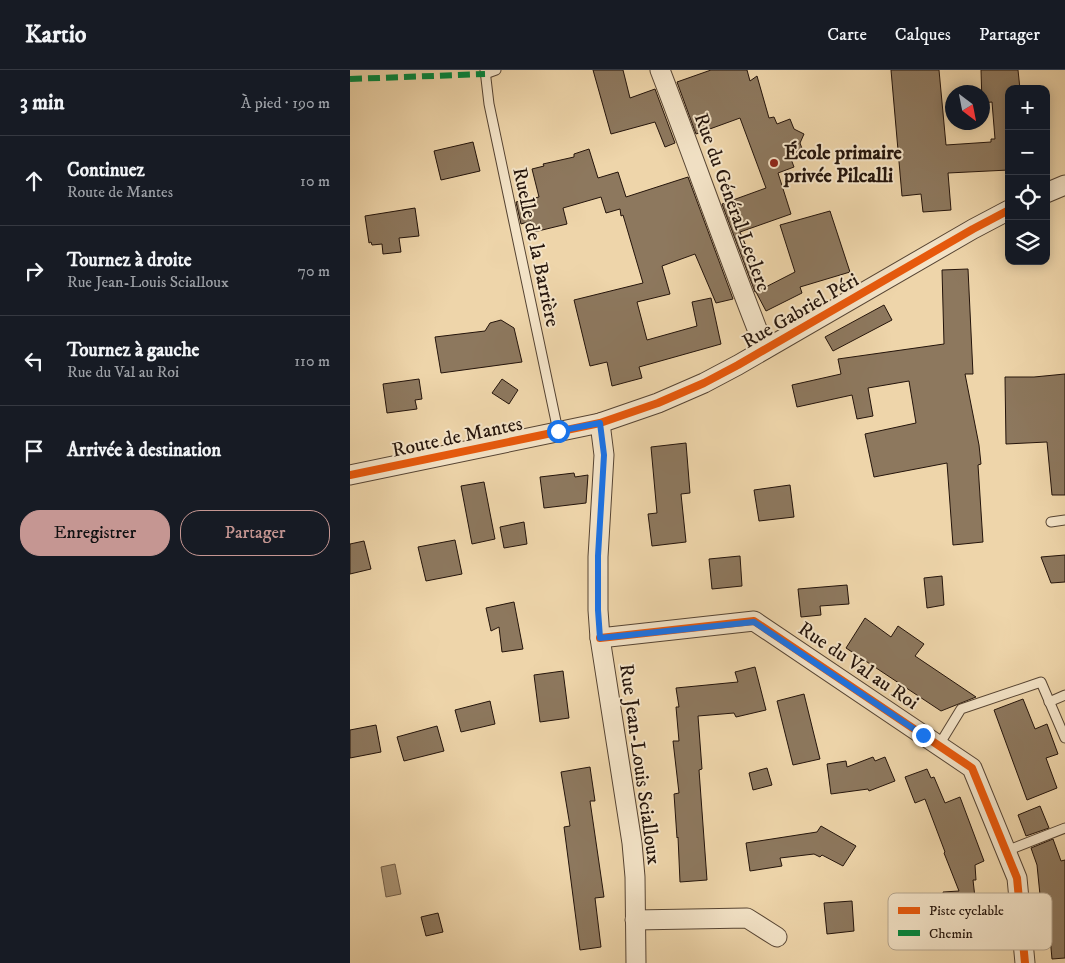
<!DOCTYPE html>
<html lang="fr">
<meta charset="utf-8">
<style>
:root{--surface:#171b24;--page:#242831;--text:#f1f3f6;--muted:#9ea1a6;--line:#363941;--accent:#c59692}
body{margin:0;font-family:"IM FELL DW Pica",serif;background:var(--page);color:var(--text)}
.controls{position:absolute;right:15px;top:15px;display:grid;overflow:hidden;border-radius:10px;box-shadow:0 2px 12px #0003}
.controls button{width:45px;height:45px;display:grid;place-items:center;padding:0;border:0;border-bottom:1px solid var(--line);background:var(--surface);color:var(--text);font:25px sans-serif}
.compass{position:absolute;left:595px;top:15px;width:45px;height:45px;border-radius:50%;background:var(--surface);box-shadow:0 2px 12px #0003;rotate:148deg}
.stop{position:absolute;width:15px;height:15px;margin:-11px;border:4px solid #1a73e8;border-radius:50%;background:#fff}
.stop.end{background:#1a73e8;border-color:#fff;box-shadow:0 1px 5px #0008}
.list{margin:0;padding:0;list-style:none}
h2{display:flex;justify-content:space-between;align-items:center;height:65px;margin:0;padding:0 20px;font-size:21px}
h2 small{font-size:16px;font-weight:400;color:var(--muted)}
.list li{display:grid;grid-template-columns:32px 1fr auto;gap:15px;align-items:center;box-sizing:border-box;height:90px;padding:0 20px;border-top:1px solid var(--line)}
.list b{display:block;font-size:19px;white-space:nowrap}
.list p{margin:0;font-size:16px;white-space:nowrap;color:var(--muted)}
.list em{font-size:16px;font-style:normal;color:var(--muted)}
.actions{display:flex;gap:10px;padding:15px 20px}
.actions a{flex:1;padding:11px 0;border:1px solid var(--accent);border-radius:20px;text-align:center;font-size:18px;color:var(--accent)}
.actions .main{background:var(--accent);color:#111}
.icon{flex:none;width:28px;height:28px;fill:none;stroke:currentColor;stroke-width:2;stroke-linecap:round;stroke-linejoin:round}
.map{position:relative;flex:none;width:715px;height:893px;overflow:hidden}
header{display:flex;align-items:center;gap:30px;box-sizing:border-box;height:70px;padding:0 25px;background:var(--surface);border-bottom:1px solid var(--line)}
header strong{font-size:24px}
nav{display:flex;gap:28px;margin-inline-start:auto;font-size:18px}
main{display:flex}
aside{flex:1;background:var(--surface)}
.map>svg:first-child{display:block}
</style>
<header>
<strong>Kartio</strong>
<nav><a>Carte</a><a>Calques</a><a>Partager</a></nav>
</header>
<main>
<aside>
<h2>3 min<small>À pied · 190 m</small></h2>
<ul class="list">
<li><svg class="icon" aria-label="ahead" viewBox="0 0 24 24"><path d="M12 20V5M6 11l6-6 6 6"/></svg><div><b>Continuez</b><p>Route de Mantes</p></div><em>10 m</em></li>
<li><svg class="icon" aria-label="right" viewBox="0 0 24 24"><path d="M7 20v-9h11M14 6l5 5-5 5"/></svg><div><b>Tournez à droite</b><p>Rue Jean-Louis Scialloux</p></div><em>70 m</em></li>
<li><svg class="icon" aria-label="left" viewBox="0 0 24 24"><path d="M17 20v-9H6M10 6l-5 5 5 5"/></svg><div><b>Tournez à gauche</b><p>Rue du Val au Roi</p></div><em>110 m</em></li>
<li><svg class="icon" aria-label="arrive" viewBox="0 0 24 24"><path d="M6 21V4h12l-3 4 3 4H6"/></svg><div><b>Arrivée à destination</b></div></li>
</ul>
<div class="actions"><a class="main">Enregistrer</a><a>Partager</a></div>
</aside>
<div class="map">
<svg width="715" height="893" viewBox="0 0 715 893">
<rect width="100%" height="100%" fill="#eed5aa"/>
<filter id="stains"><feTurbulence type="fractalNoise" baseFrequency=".004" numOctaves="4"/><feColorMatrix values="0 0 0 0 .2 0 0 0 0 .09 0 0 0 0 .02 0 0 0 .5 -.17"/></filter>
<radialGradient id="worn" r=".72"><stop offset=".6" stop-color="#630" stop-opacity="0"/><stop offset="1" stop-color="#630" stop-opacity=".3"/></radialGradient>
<polygon fill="#a99374" stroke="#74604a" points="45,794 51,824 36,827 31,797"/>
<g fill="#8d785e" stroke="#24140b">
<polygon points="243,0 273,0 280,28 305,19 325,73 315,77 305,52 261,64"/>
<polygon points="361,0 397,0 400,11 407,6 419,48 424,47 427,54 440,49 444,59 454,64 450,73 454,84 441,89 444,97 428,103 441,144 390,162 414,218 405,222 372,134 416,118 390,48 346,64 327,12"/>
<polygon points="541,0 589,0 596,75 641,72 641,69 645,69 642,32 632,33 631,0 668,0 670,19 659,19 659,100 598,103 601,140 573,142 571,124 552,126"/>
<polygon points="123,72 130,101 91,110 84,81"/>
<polygon points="239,79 248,108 268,102 276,127 338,107 383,229 366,233 345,184 312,196 320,224 287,232 297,270 347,256 342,232 361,228 371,274 289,297 292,308 262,316 257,292 240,296 224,230 293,213 273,145 271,146 270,139 256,143 251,127 213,138 217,154 184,162 181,151 171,154 166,132 189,127 182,99 194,96 193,94 224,87 224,84"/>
<polygon points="65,138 69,166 49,168 51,182 33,184 32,174 22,175 21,172 19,173 15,146"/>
<polygon points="480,141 500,202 450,217 452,223 416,241 406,222 445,202 430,155"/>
<polygon points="618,199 623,304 615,304 629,375 631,394 628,395 633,472 603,475 597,393 524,407 515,364 566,353 559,311 518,318 523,346 507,349 502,325 447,337 442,315 491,304 488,289 594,274 592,200"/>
<polygon points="534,235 542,250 483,281 475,267"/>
<polygon points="151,250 164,258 172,292 91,303 85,267 135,261 140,253"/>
<polygon points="715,304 715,425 702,425 697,372 656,374 655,307 684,307"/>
<polygon points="69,309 72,329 65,330 67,339 37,343 33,314"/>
<polygon points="152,309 168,320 159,334 142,323"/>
<polygon points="336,373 340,423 331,424 336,472 302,476 298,444 307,443 301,377"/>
<polygon points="224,403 225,407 238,405 236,433 194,438 190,407"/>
<polygon points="134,412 145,469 122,474 111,416"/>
<polygon points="440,415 444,447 409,451 404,420"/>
<polygon points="174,452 177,474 154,478 150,457"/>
<polygon points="105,470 112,504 76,511 68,477"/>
<polygon points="14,471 21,499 0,504 0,474"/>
<polygon points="715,485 715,512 701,513 691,487"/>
<polygon points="390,486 392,516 362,519 359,489"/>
<polygon points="592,506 594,535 577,538 574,508"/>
<polygon points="497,515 499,534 470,536 471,545 451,547 448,519"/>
<polygon points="164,532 173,579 152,582 149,557 141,561 136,538"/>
<polygon points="515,548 541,567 548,556 574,574 565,586 626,627 591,641 496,578"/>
<polygon points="405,597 416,640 386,647 384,643 348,646 352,699 349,700 357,810 330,812 328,767 327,768 324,724 329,723 323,671 329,671 326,637 329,637 326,618 388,612 385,602"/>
<polygon points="213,601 219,648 190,652 184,605"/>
<polygon points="454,624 470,689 443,695 427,631"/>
<polygon points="673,629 685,659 697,654 708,684 696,688 707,718 677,730 644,640"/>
<polygon points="140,631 145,654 111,662 105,640"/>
<polygon points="26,655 31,682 0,688 0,660"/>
<polygon points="87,656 94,681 54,691 47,667"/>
<polygon points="523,687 525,691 535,687 545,711 519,721 518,719 481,724 477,694 496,691 497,697"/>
<polygon points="240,697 245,731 240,731 254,827 245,828 251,877 230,880 214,757 220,756 211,702"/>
<polygon points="417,698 422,715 403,720 399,703"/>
<polygon points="577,699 581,708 584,707 595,733 610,727 634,791 625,795 626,810 623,810 628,854 622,855 615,838 615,842 597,844 597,850 569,853 566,834 595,831 593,822 609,821 594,783 595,782 575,729 565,733 555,707"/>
<polygon points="690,736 699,758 676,766 668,745"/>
<polygon points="471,756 506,776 493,796 472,785 470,787 464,784 430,788 432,796 400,801 396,773 467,762"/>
<polygon points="703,769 711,791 715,790 715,888 702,889 697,834 691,835 687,795 681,778"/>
<polygon points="502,831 504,861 477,864 474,833"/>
<polygon points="88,843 93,862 76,866 71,847"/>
</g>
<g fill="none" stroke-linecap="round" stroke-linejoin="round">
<g stroke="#564433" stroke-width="11">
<g id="service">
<polyline points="135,0 139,34 208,361"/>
<polyline points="135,4 146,0"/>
<polyline points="701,452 715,450"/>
<polyline points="699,632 715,625"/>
<polyline points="589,675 611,639 691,612 715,668"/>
<polyline points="656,781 715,758"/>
</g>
</g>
<g stroke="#564433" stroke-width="21">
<g id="minor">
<path d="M310,0C346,93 378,187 415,279"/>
<polyline points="696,123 715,115"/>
<polyline points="250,353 254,385 248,487 248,540 250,568 282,773 285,807 286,893"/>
<polyline points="0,405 250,353 308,333 354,313 388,295 623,159 659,140"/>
<polyline points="250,568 404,551 622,698 667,808 675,893"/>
<polyline points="285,850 397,848 427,867"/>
</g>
</g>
<use href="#service" stroke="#f4e4c8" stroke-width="9"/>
<use href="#minor" stroke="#f4e4c8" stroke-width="19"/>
<polyline stroke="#00873e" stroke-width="6" stroke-dasharray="12 6" stroke-linecap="butt" points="0,9 135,4"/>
<g stroke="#f4e4c8" stroke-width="11">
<g id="cycleway">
<polyline points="0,405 250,353 308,333 354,313 388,295 623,159 659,140"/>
<polyline points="250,568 404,551 622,698 667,808 675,893"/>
</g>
</g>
<use href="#cycleway" stroke="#e8590c" stroke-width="8"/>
</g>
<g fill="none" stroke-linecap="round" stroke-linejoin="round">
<polyline stroke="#1a73e8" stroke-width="6" points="208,361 250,353 254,385 248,486 248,540 250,568 404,552 573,665"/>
</g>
<circle fill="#8f2418" stroke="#f4e4c8" stroke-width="2" cx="424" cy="93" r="5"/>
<g text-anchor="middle" stroke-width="4" stroke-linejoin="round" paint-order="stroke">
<g font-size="20" font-weight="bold" fill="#24140b" stroke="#f4e4c8" text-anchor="start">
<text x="434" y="89">École primaire<tspan x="434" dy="23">privée Pilcalli</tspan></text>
</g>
<g font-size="20" fill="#24140b" stroke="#f4e4c8">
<text transform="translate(383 132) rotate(70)" y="7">Rue du Général Leclerc</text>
<text transform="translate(187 177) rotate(78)" y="7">Ruelle de la Barrière</text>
<text transform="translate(450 240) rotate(-30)" y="7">Rue Gabriel Péri</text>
<text transform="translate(107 366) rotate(-12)" y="7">Route de Mantes</text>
<text transform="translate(509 595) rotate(34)" y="7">Rue du Val au Roi</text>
<text transform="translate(291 694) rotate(82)" y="7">Rue Jean-Louis Scialloux</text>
</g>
</g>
<rect x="538" y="823" width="164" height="57" rx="8" fill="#f4e4c8" stroke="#b6a68f" stroke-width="1"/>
<rect x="548" y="837" width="22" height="7" fill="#e8590c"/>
<rect x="548" y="860" width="22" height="6" fill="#00873e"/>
<g font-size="14" fill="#24140b">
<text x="579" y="845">Piste cyclable</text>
<text x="579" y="868">Chemin</text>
</g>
<rect width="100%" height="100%" filter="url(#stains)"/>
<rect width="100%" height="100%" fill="url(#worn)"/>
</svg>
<div class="controls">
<button>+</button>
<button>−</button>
<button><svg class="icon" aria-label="locate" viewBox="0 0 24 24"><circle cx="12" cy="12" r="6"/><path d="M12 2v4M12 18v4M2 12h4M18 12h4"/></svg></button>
<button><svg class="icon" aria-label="layers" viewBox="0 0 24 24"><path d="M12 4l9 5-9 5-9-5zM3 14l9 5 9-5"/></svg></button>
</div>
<svg class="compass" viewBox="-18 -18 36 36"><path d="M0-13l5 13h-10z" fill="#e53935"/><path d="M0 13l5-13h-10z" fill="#9ea1a6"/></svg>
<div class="stop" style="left:208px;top:361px"></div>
<div class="stop end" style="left:573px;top:665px"></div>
</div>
</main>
